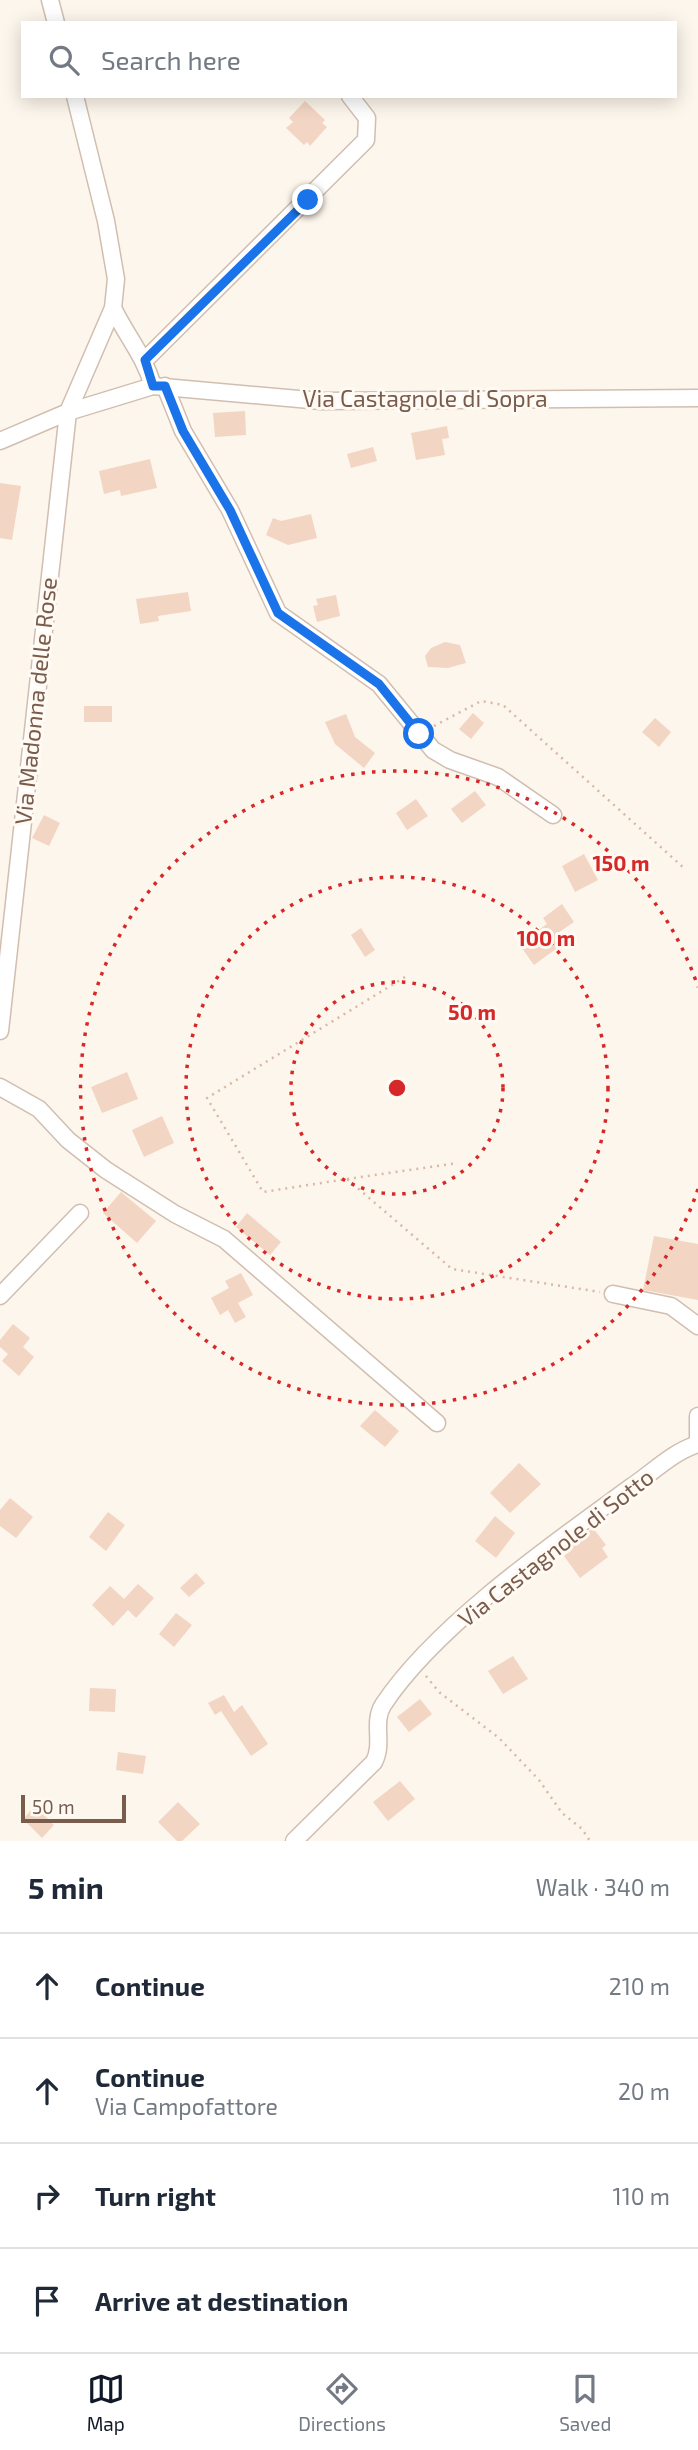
<!DOCTYPE html>
<meta charset="utf-8">
<style>
:root{--surface:#fff;--page:#f6f6f7;--text:#1f2937;--muted:#747a83;--line:#e0e1e3;--accent:#111827}
body{margin:0;font-family:"Exo 2",sans-serif;background:var(--page);color:var(--text)}
.scale{position:absolute;left:21px;bottom:18px;width:105px;box-sizing:border-box;padding-left:7px;border:4px solid #7a5c4d;border-top:0;font-size:19px;line-height:24px;white-space:nowrap;color:#7a5c4d;-webkit-text-stroke:5px #fffaf3;paint-order:stroke}
.stop{position:absolute;width:21px;height:21px;margin:-16px;border:5px solid #1a73e8;border-radius:50%;background:#fff}
.stop.end{background:#1a73e8;border-color:#fff;box-shadow:0 2px 7px #0008}
.list{margin:0;padding:0;list-style:none}
h2{display:flex;justify-content:space-between;align-items:center;height:91px;margin:0;padding:0 28px;font-size:30px}
h2 small{font-size:23px;font-weight:400;color:var(--muted)}
.list li{display:grid;grid-template-columns:46px 1fr auto;gap:21px;align-items:center;box-sizing:border-box;height:105px;padding:0 28px;border-top:2px solid var(--line)}
.list b{display:block;font-size:26px;white-space:nowrap}
.list p{margin:0;font-size:23px;white-space:nowrap;color:var(--muted)}
.list em{font-size:23px;font-style:normal;color:var(--muted)}
.icon{flex:none;width:38px;height:38px;fill:none;stroke:currentColor;stroke-width:2;stroke-linecap:round;stroke-linejoin:round}
.map{position:relative;flex:none;width:698px;height:1841px;overflow:hidden}
.search{position:absolute;background:var(--surface);box-shadow:0 4px 18px #0003;left:21px;right:21px;top:21px;height:77px;display:flex;align-items:center;gap:18px;box-sizing:border-box;padding:0 24px;border-radius:0px;color:var(--muted);font-size:26px}
.sheet{height:511px;background:var(--surface)}
nav{display:flex;justify-content:space-around;align-items:center;box-sizing:border-box;height:98px;border-top:2px solid var(--line);background:var(--surface);font-size:19px;color:var(--muted)}
nav a{display:grid;justify-items:center;gap:4px}
nav .on{color:var(--accent)}
.map>svg:first-child{display:block}
</style>
<div class="map">
<svg width="698" height="1841" viewBox="0 0 698 1841">
<rect width="100%" height="100%" fill="#fdf6ec"/>
<g fill="#f3d5c3">
<polygon points="305,101 325,120 322,123 327,127 310,146 307,142 304,145 286,128 293,122 289,118"/>
<polygon points="245,411 246,435 215,437 213,413"/>
<polygon points="447,426 449,438 442,439 445,455 416,460 411,433"/>
<polygon points="373,447 377,461 351,468 347,454"/>
<polygon points="150,459 157,488 121,496 120,490 104,494 99,471"/>
<polygon points="0,483 21,486 12,540 0,538"/>
<polygon points="311,514 317,538 288,545 266,535 273,518 281,521"/>
<polygon points="188,592 191,611 158,616 159,621 140,624 136,599"/>
<polygon points="336,595 340,616 317,622 313,606 318,605 316,599"/>
<polygon points="445,642 460,645 466,663 448,668 428,667 425,656 431,648"/>
<rect x="84" y="706" width="28" height="16"/>
<polygon points="473,713 484,723 471,739 459,729"/>
<polygon points="346,714 355,737 375,753 364,768 335,744 325,722"/>
<polygon points="655,718 671,732 659,747 642,732"/>
<polygon points="475,791 486,805 462,823 451,809"/>
<polygon points="416,799 428,816 407,830 396,813"/>
<polygon points="44,815 60,823 49,846 32,838"/>
<polygon points="584,854 598,880 575,892 562,866"/>
<polygon points="562,904 574,922 558,933 564,943 534,965 519,944 547,924 543,918"/>
<polygon points="361,928 375,950 365,957 351,935"/>
<polygon points="127,1072 138,1099 102,1113 91,1087"/>
<polygon points="162,1116 174,1143 144,1157 132,1130"/>
<polygon points="121,1192 156,1221 137,1243 103,1213"/>
<polygon points="247,1213 281,1242 270,1255 236,1227"/>
<polygon points="654,1236 698,1244 698,1300 643,1290"/>
<polygon points="241,1273 253,1295 238,1303 246,1317 235,1323 228,1310 220,1315 211,1298 229,1288 225,1281"/>
<polygon points="13,1324 30,1338 23,1347 34,1357 19,1376 2,1361 8,1354 0,1347 0,1340"/>
<polygon points="375,1410 399,1431 385,1447 360,1426"/>
<polygon points="519,1463 541,1484 510,1513 490,1493"/>
<polygon points="10,1498 33,1517 16,1538 0,1526 0,1510"/>
<polygon points="108,1512 125,1525 106,1551 89,1537"/>
<polygon points="495,1516 515,1533 496,1558 475,1541"/>
<polygon points="593,1528 606,1545 602,1548 608,1557 580,1578 564,1556 569,1552 566,1548"/>
<polygon points="196,1573 205,1583 189,1597 180,1588"/>
<polygon points="138,1584 154,1598 136,1618 128,1610 113,1626 92,1605 110,1586 124,1599"/>
<polygon points="176,1613 192,1625 174,1647 159,1634"/>
<polygon points="513,1656 528,1679 503,1694 488,1671"/>
<polygon points="90,1688 116,1689 115,1712 89,1711"/>
<polygon points="224,1695 234,1712 242,1705 268,1744 251,1756 221,1711 215,1715 208,1703"/>
<polygon points="420,1699 432,1714 409,1732 397,1717"/>
<polygon points="118,1752 146,1756 143,1774 116,1770"/>
<polygon points="400,1781 415,1799 388,1821 373,1802"/>
<polygon points="178,1802 200,1824 182,1841 177,1841 158,1822"/>
<polygon points="35,1806 54,1825 42,1838 23,1819"/>
</g>
<g fill="none" stroke-linecap="round" stroke-linejoin="round">
<g stroke="#d1beb0" stroke-width="19">
<g id="minor">
<polyline points="50,0 56,23"/>
<path d="M113,308C127,337 144,355 153,386"/>
<polyline points="145,360 366,140 367,118 350,96"/>
<polyline points="165,386 183,431 230,510 278,613 379,684 433,750 450,760 498,777 553,815"/>
<polyline points="0,441 68,412 153,386 321,401 698,398"/>
<polyline points="0,1031 68,412 113,308 116,279 106,221 75,96"/>
<polyline points="0,1087 39,1109 68,1140 106,1170 175,1214 224,1239 437,1423"/>
<polyline points="613,1294 671,1306 698,1326"/>
<polyline points="0,1296 80,1213"/>
<polyline points="698,1416 698,1440"/>
<path d="M294,1841L374,1762C384,1743 372,1723 383,1705C435,1626 554,1543 631,1487C652,1473 674,1451 698,1444"/>
</g>
</g>
<g stroke="#d9b8a5" stroke-width="2.5" stroke-dasharray="2 5" stroke-linecap="butt">
<polyline points="434,726 481,701 503,705 685,869"/>
<polyline points="405,977 207,1098 263,1192 347,1179 452,1269 600,1292"/>
<polyline points="347,1179 458,1163"/>
<polyline points="426,1676 439,1692 499,1738 539,1780 562,1813 582,1829 590,1841"/>
</g>
<use href="#minor" stroke="#fff" stroke-width="16"/>
</g>
<g fill="none" stroke-linecap="round" stroke-linejoin="round">
<polyline stroke="#1a73e8" stroke-width="9" points="308,200 145,360 153,386 165,386 183,431 230,510 278,613 379,684 419,734"/>
</g>
<g fill="none" stroke="#d62828" stroke-width="3.5" stroke-dasharray="3.5 7">
<circle cx="397" cy="1088" r="106"/>
<circle cx="397" cy="1088" r="211"/>
<path d="M698 1189A317 317 0 1 1 698 987"/>
</g>
<g text-anchor="middle" stroke-width="6" stroke-linejoin="round" paint-order="stroke">
<g font-size="23" fill="#7a5c4d" stroke="#fffaf3">
<text x="425" y="407">Via Castagnole di Sopra</text>
<text transform="translate(36 701) rotate(-84)" y="8">Via Madonna delle Rose</text>
<text transform="translate(556 1548) rotate(-38)" y="8">Via Castagnole di Sotto</text>
</g>
</g>
<circle cx="397" cy="1088" r="10" fill="#d62828" stroke="#fffaf3" stroke-width="3.5"/>
<g font-size="21" text-anchor="middle" font-weight="bold" fill="#d62828" stroke="#fffaf3" stroke-width="6" stroke-linejoin="round" paint-order="stroke">
<text x="621" y="871">150 m</text>
<text x="546" y="946">100 m</text>
<text x="472" y="1020">50 m</text>
</g>
</svg>
<div class="scale">50 m</div>
<div class="stop" style="left:419px;top:734px"></div>
<div class="stop end" style="left:308px;top:200px"></div>
<div class="search"><svg class="icon" aria-label="search" viewBox="0 0 24 24"><circle cx="10" cy="10" r="6"/><path d="M15 15l6 6"/></svg>Search here</div>
</div>
<section class="sheet">
<h2>5 min<small>Walk · 340 m</small></h2>
<ul class="list">
<li><svg class="icon" aria-label="ahead" viewBox="0 0 24 24"><path d="M12 20V5M6 11l6-6 6 6"/></svg><div><b>Continue</b></div><em>210 m</em></li>
<li><svg class="icon" aria-label="ahead" viewBox="0 0 24 24"><path d="M12 20V5M6 11l6-6 6 6"/></svg><div><b>Continue</b><p>Via Campofattore</p></div><em>20 m</em></li>
<li><svg class="icon" aria-label="right" viewBox="0 0 24 24"><path d="M7 20v-9h11M14 6l5 5-5 5"/></svg><div><b>Turn right</b></div><em>110 m</em></li>
<li><svg class="icon" aria-label="arrive" viewBox="0 0 24 24"><path d="M6 21V4h12l-3 4 3 4H6"/></svg><div><b>Arrive at destination</b></div></li>
</ul>
</section>
<nav>
<a class="on"><svg class="icon" aria-label="map" viewBox="0 0 24 24"><path d="M3 6l6-2 6 2 6-2v14l-6 2-6-2-6 2zM9 4v14M15 6v14"/></svg>Map</a>
<a><svg class="icon" aria-label="directions" viewBox="0 0 24 24"><path d="M12 3l9 9-9 9-9-9zM9 14v-3h6M13 9l2 2-2 2"/></svg>Directions</a>
<a><svg class="icon" aria-label="saved" viewBox="0 0 24 24"><path d="M7 4h10v16l-5-4-5 4z"/></svg>Saved</a>
</nav>
